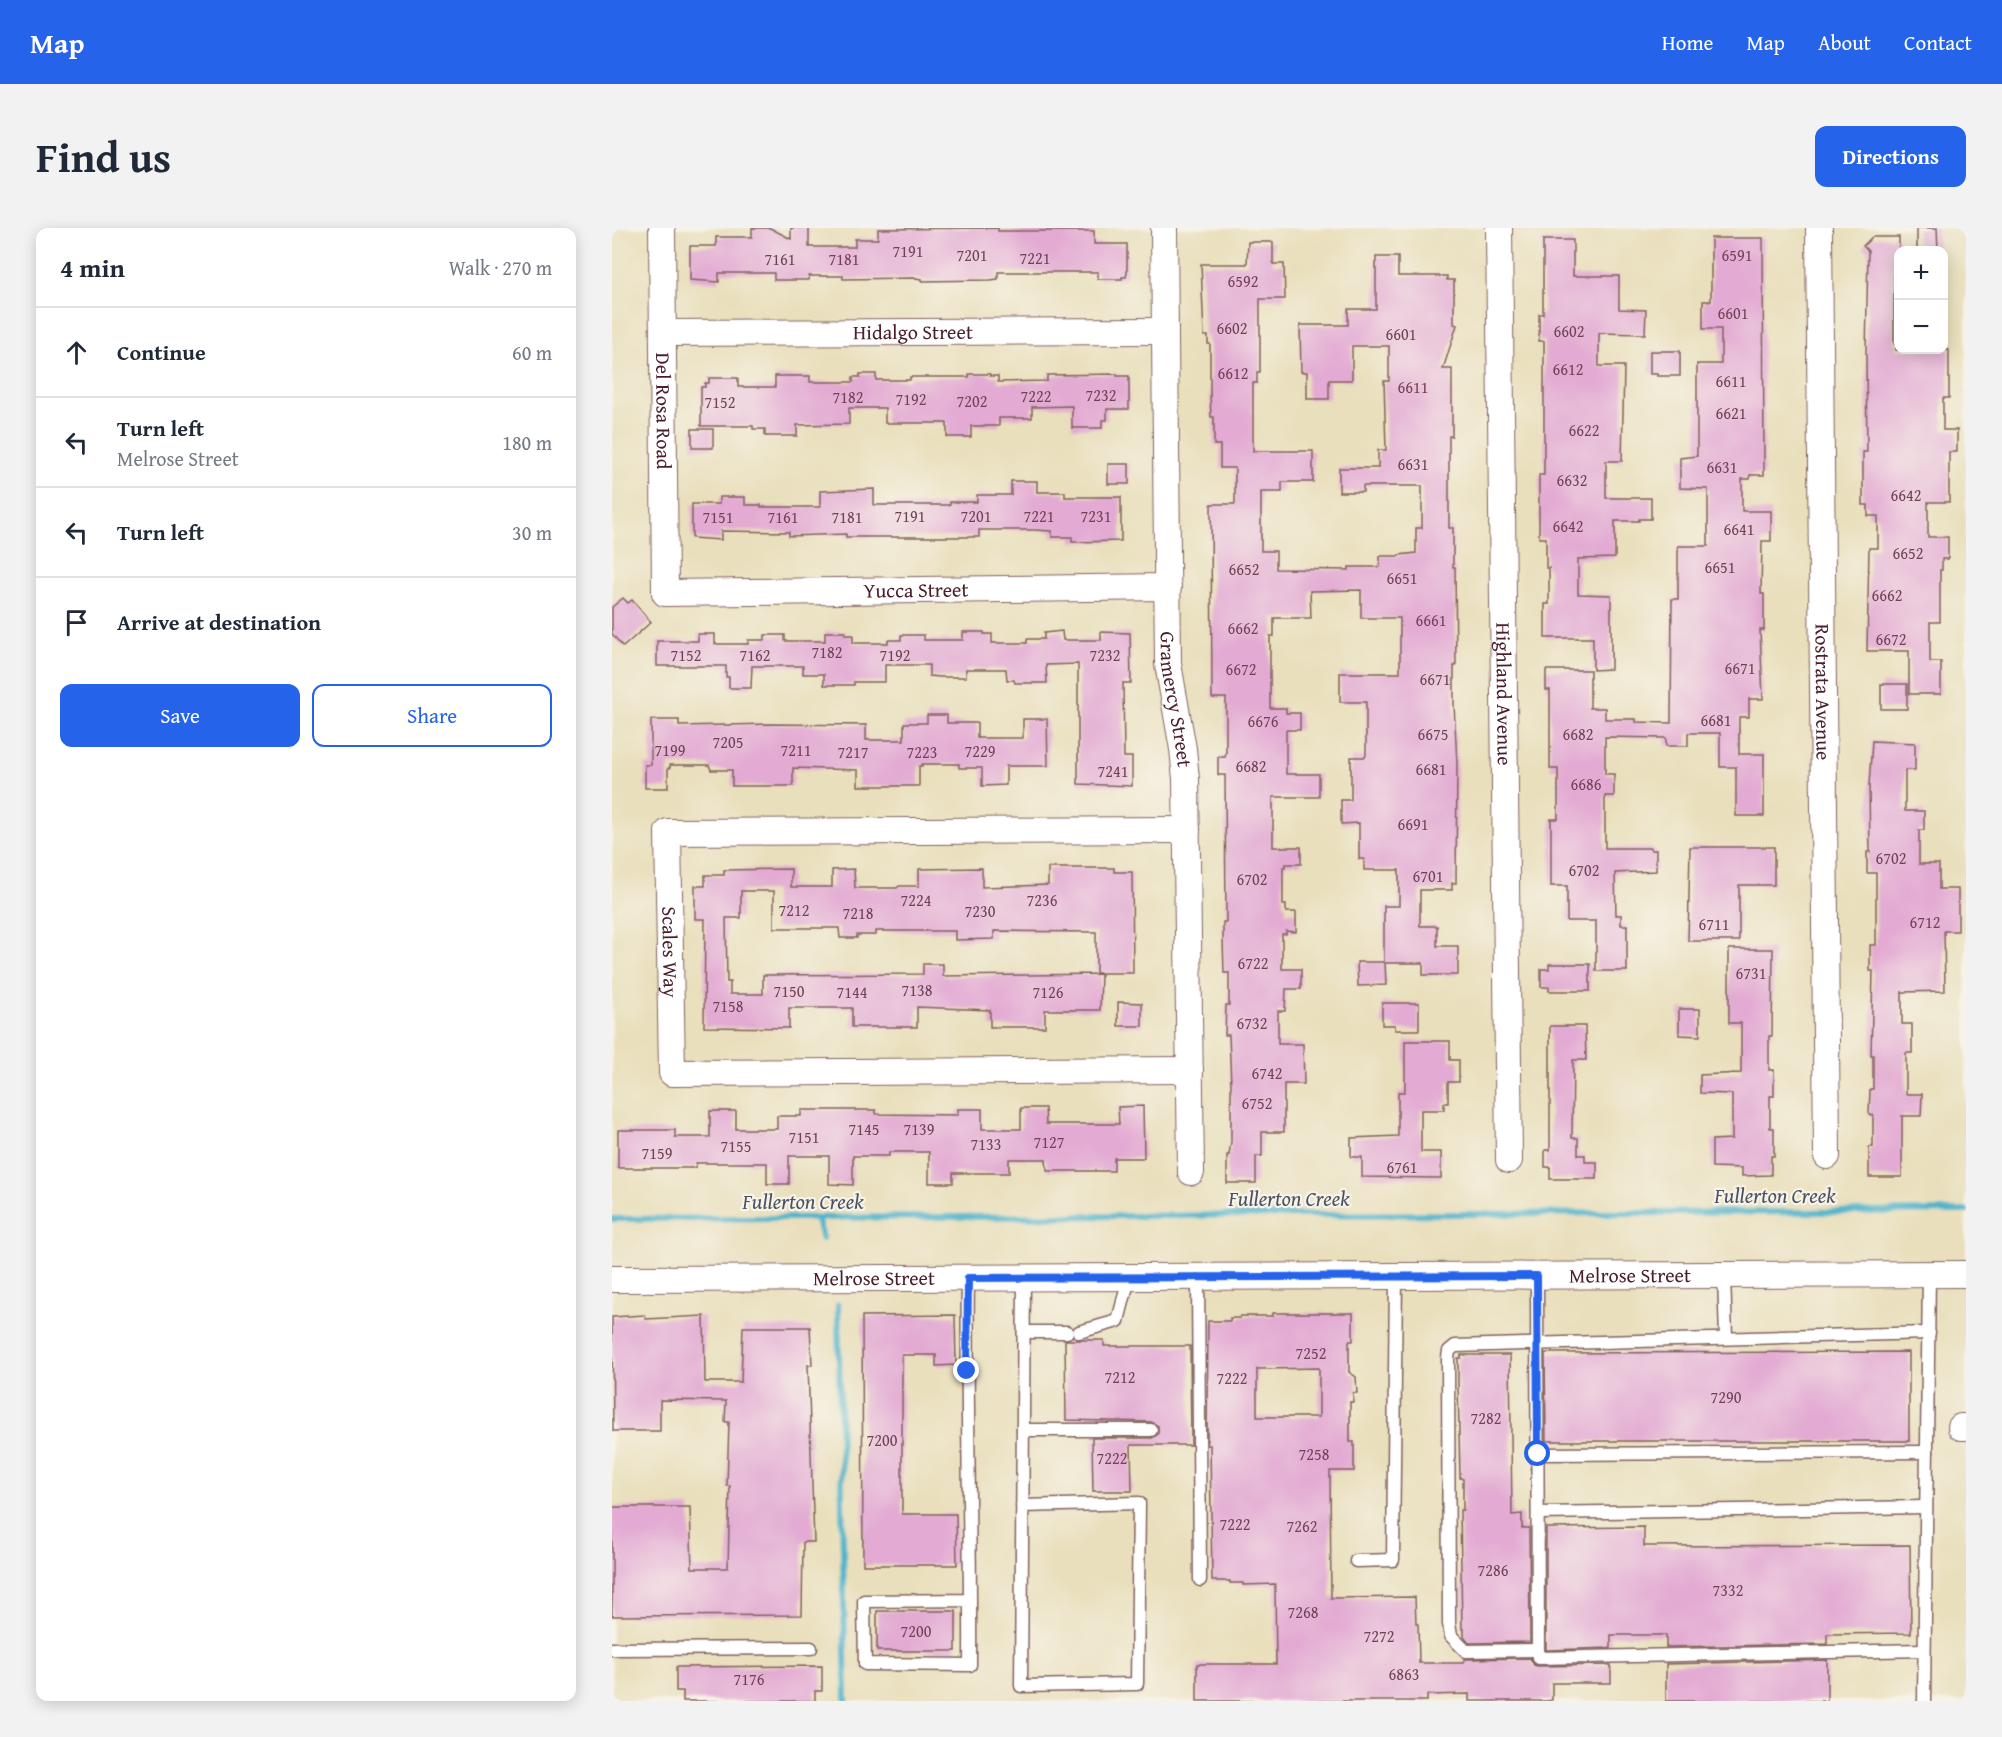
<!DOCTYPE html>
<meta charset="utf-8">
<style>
:root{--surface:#fff;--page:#f2f2f3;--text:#1f2937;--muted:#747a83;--line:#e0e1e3;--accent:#2563eb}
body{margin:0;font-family:"Gentium Book Plus",serif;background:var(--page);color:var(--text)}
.controls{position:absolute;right:18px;top:18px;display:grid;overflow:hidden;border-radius:12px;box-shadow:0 3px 15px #0003}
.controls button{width:54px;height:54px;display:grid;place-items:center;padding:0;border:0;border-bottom:2px solid var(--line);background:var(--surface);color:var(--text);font:30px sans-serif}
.stop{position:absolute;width:18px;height:18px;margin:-14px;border:4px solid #2563eb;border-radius:50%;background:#fff}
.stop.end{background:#2563eb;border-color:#fff;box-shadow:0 2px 6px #0008}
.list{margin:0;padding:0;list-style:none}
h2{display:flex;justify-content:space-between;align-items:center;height:78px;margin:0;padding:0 24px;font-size:26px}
h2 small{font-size:20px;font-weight:400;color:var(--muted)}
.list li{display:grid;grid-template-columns:39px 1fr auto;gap:18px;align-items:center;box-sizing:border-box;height:90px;padding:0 24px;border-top:2px solid var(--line)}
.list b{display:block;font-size:22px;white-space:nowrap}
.list p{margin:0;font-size:20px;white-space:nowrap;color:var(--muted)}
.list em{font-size:20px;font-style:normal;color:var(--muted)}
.actions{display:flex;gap:12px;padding:18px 24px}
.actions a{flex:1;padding:14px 0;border:2px solid var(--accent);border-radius:12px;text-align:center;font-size:21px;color:var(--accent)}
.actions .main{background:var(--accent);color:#fff}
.icon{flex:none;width:33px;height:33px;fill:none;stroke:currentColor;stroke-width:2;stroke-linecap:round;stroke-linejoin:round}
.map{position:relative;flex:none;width:1354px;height:1473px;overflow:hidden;border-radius:12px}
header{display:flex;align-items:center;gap:36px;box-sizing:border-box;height:84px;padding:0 30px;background:var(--accent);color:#fff}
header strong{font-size:28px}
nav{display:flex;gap:33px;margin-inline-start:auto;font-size:21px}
.intro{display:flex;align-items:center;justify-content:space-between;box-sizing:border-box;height:144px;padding:0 36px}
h1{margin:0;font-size:42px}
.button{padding:15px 27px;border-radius:12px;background:var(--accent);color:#fff;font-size:21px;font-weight:700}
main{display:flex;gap:36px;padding:0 36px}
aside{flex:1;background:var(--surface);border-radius:12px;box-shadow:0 3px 15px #0003}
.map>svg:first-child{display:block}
</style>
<header>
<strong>Map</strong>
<nav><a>Home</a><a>Map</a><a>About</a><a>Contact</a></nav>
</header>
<div class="intro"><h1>Find us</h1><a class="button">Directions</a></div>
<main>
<aside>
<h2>4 min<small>Walk · 270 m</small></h2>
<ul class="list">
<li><svg class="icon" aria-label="ahead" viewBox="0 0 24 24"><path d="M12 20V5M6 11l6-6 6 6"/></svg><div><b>Continue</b></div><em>60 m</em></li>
<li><svg class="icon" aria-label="left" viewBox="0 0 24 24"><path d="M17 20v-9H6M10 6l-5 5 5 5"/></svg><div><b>Turn left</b><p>Melrose Street</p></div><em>180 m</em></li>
<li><svg class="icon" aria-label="left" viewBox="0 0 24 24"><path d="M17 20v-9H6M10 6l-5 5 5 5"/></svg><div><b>Turn left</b></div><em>30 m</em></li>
<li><svg class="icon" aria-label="arrive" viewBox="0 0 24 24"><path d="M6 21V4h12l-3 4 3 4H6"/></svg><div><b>Arrive at destination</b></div></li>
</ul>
<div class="actions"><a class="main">Save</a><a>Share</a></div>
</aside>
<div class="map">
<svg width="1354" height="1473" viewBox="0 0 1354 1473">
<rect width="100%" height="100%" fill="#f7f3e8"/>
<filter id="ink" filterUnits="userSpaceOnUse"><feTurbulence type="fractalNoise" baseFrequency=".0167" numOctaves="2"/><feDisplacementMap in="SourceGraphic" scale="12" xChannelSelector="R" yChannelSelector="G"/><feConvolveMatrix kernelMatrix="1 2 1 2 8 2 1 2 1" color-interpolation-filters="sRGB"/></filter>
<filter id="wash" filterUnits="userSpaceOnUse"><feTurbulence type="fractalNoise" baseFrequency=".008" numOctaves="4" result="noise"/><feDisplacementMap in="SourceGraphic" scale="24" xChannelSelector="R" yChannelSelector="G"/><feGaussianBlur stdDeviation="1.35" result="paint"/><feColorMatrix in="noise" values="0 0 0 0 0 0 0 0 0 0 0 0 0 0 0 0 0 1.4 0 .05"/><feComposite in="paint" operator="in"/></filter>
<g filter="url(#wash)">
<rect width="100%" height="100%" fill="#e9dfbc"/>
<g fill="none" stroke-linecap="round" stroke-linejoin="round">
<g stroke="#4db4cb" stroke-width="6">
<polyline points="205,990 210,1011"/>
<polyline points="0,991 1354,983"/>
<polyline points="226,1077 234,1473"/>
</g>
</g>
<g id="blocks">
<g fill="#e3abd3" fill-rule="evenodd">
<polygon points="140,0 158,0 179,11 179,0 197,0 197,19 243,19 243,11 266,11 266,1 386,0 386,3 482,3 482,16 515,16 515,45 514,49 510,49 510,51 486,51 486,44 386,44 386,51 378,52 310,53 310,51 303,50 231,51 231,48 197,48 197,52 162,52 162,45 107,45 107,54 78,52 78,18 104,18 104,9 140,9"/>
<polygon points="1305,0 1325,0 1326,22 1305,22"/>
<polygon points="1260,9 1287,9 1287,46 1282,46 1282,116 1284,116 1284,122 1337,122 1337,170 1331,170 1331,202 1345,202 1345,224 1337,224 1337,274 1316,274 1316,309 1336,309 1336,331 1330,331 1330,342 1328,342 1328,394 1318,394 1318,434 1329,434 1329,466 1297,466 1297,423 1255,423 1257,320 1266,320 1266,288 1256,288 1256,277 1251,277 1251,224 1255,224 1254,127 1256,23 1251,18"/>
<polygon points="1099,10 1151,10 1152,247 1138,247 1138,251 1130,251 1130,283 1159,283 1159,313 1150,313 1149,366 1152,366 1152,402 1148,402 1151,471 1137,471 1137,489 1127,489 1127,526 1152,526 1152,588 1124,588 1124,539 1108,539 1108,505 1076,505 1076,518 1054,518 1054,510 993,509 993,546 1002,546 1002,568 993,568 993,620 1039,620 1039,622 1044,622 1044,643 1003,645 1004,687 1009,687 1009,697 1015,697 1015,743 984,743 984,693 955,693 955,658 939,658 939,591 946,591 946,541 938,541 938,462 934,462 934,442 978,442 978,480 993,480 993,491 1024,491 1024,494 1059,495 1060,371 1066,371 1066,318 1096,318 1096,261 1068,260 1068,230 1085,228 1085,136 1109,136 1109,101 1091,101 1091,73 1099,73"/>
<polygon points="931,12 961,12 961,48 1007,48 1007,81 1034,82 1033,106 987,105 987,138 1012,138 1010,233 994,233 994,270 1039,270 1039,291 1027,291 1027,293 1003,293 1003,330 966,331 966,366 999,367 999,441 981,442 981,410 933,410 933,376 937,376 937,340 934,340 934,310 927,310 927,247 932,247 932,113 927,113 927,86 931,86"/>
<polygon points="636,14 661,14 661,36 672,36 673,71 648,71 648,144 645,144 645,155 641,155 641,223 701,223 701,254 670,254 670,264 649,264 649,323 664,323 664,341 737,342 737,339 768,339 768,328 787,328 787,327 804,325 804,300 810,300 810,258 751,258 751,264 727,264 727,240 766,240 766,222 774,222 772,153 777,153 777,118 740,118 740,152 717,152 717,171 695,171 695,144 689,144 688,97 736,97 736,81 764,81 764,29 786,29 786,48 835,48 835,52 842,52 842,96 845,97 831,141 840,141 840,208 837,208 837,300 841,300 841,339 843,339 844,438 842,438 842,476 845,535 844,655 840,655 840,662 808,662 808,698 825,698 825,718 846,718 846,747 811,747 811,735 773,735 774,757 746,758 745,734 772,734 772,678 787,678 787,642 752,642 752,631 747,631 747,595 729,596 729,572 739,572 739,529 753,529 754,527 754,474 728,474 728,445 788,445 788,390 749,390 749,362 698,363 699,390 662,390 662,408 658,408 658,480 674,480 674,485 688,485 688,502 674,502 674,546 707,546 707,569 661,569 661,619 689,619 689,636 673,636 673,639 671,639 671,677 674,677 674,684 684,684 684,704 674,703 674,706 670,706 670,741 689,741 689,761 674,761 673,783 666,783 666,816 691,816 692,856 672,856 672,904 650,904 650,928 644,928 644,955 615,955 615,927 617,927 619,914 619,857 617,807 613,807 614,777 617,777 617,745 612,745 611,712 611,694 614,694 613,547 606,547 606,529 613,529 614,525 614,470 600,470 599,276 623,276 623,240 608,240 608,217 602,217 602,189 599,189 598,164 598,116 596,116 596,108 592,108 589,36 635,36"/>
<polygon points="1038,123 1068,123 1068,148 1045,148 1045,146 1038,146"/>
<polygon points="248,146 264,146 264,152 298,152 298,149 357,149 357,146 378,146 378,148 386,148 386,154 435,153 435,147 505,146 505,148 517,148 517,181 495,181 495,192 490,192 490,200 460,200 460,178 420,179 420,190 387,190 387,198 359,198 359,209 335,209 335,195 273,195 273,180 237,180 237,196 185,197 185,208 153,208 153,201 141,201 141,198 89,198 89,159 93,159 93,155 97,155 97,150 126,150 126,159 163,159 163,148 198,148 198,154 241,154 241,149 248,149"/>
<rect x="80" y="201" width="21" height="19"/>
<rect x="496" y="236" width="21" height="20"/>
<polygon points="399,253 425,253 425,264 453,264 453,269 509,269 509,313 460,314 460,309 440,309 440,303 422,302 367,302 367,309 234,309 234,306 177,308 177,304 109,303 109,312 80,310 80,276 107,276 107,269 133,269 133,277 149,277 149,279 208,279 208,263 262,261 262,277 338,277 338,274 365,274 365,267 399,267"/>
<polygon points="11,370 16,375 20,372 39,394 11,419 0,406 0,379"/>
<polygon points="450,403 451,412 489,412 489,404 518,405 519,455 511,455 512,529 520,529 520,558 466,556 466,436 434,437 435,455 403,455 402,452 395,452 394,441 354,441 354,449 328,449 317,448 317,437 273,437 273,454 242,454 242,457 212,457 212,446 191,446 191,438 140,438 139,460 117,460 117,449 114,449 114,438 45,438 45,413 86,413 86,406 103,406 103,416 136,416 136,412 153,412 153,407 173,407 173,413 213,413 213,404 233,404 233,407 241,407 241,415 276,415 276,412 289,412 289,407 312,407 312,412 351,412 351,404 372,404 372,406 380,406 380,415 415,415 415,411 432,411 432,405"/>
<rect x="1269" y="456" width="26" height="25"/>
<polygon points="315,487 335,487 335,495 365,495 365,510 411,510 411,491 435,491 436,538 394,538 394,557 370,558 370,540 347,540 347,536 310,536 310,538 307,538 307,558 246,558 246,542 181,540 181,558 120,558 120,542 99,542 97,537 58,537 58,540 56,540 56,560 33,560 33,537 39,537 39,492 67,492 67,498 159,496 254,497 254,512 292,512 292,495 315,495"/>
<polygon points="1260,513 1303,515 1303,542 1293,542 1293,583 1312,583 1312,602 1307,602 1307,636 1327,636 1327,661 1346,661 1346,703 1332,703 1333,763 1290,764 1290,796 1300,796 1300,825 1294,825 1294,866 1310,866 1309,888 1290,888 1290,949 1257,949 1257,919 1261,919 1261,887 1257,887 1258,861 1261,861 1261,827 1259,827 1261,743 1258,743 1258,717 1264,717 1264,645 1255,645 1255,624 1258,624 1257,558"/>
<polygon points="1078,619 1162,619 1162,657 1127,657 1127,713 1076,713"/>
<polygon points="370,640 370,659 436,657 436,640 502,640 502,644 520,644 521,745 484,745 484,704 382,703 382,711 343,712 343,703 264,703 264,707 245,707 245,710 228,710 227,700 162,700 162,663 129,663 129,690 114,690 115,754 118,754 118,766 151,766 151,747 311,746 311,736 331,736 331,748 489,746 488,782 433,782 433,799 378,799 378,782 305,779 305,799 240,799 240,780 177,780 177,800 92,799 93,691 83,691 83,658 93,658 93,647 112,647 112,642 179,641 179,659 220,659 220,642 242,641 243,660 285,660 287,658 307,658 307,641"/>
<polygon points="1117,721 1161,721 1160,808 1157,808 1157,842 1162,842 1162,868 1158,868 1158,900 1162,900 1162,928 1159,928 1159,947 1130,948 1130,940 1100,939 1100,912 1120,911 1120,866 1088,865 1088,847 1129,845 1129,795 1117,795"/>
<polygon points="937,736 978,736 978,763 937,763 937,759 929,759 929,741 937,741"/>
<polygon points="506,774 530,775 530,798 506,798"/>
<polygon points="770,775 807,775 807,802 783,802 783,797 770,797"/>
<polygon points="1067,781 1088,781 1088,808 1067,807"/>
<polygon points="938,798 973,798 974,832 961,832 960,910 966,910 966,927 973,927 973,934 985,934 985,951 938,951 938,939 933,939 933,922 938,922"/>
<polygon points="793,813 838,813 838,832 847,832 847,854 836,854 836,875 832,875 832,882 809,882 809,924 829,924 829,950 750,949 750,929 739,929 739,910 786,908 786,864 792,864 793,861"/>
<polygon points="531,878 532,930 502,930 502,943 435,943 434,931 397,931 397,945 341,945 341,955 317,955 317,924 277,924 277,928 241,928 241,957 217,956 217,928 177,928 177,956 155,956 155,935 84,935 84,940 6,940 6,902 63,902 63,909 98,909 98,883 124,883 124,901 165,901 165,888 189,888 189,882 264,882 264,886 346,887 346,881 370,881 370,901 409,901 409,880 433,880 434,896 507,896 506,879"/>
<path d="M661,1085H741V1113H737V1144L744,1149L745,1165H741V1174H738V1214H742V1243H718L719,1370L803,1369L804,1396H806L807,1435H852V1431L918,1430L922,1437L926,1438L999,1437V1455H940V1472L935,1473H857V1466L815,1467V1473H585V1436H664L663,1356L631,1357V1355H618V1353H600L598,1217H595L596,1093H618V1090H628V1088H661ZM707,1140V1189H645V1141Z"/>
<polygon points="33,1087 34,1091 92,1088 93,1154 129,1154 131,1099 198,1099 200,1137 196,1137 202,1314 191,1314 190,1387 0,1388 0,1279 78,1279 80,1340 116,1340 118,1258 115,1258 117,1194 113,1194 114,1173 48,1172 48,1203 1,1203 0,1089"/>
<polygon points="343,1087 344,1137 324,1138 324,1127 290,1127 290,1286 344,1286 345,1337 251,1337 250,1088"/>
<polygon points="453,1112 492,1112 492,1118 578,1118 579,1217 519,1217 520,1263 481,1263 480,1210 540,1210 546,1206 546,1198 539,1194 454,1192"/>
<polygon points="1297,1124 1297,1213 934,1213 933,1125"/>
<polygon points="849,1127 898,1127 900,1287 910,1286 910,1300 917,1300 918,1414 857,1415 852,1409 852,1401 850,1401 848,1282 851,1282 851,1251 848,1250 846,1156 846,1130 849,1130"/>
<polygon points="1032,1299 1032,1318 1298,1317 1299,1405 1215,1406 1215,1416 1054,1419 1054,1407 999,1407 999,1420 934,1422 934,1300"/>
<rect x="265" y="1383" width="79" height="40"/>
<polygon points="1215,1432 1215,1473 1054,1473 1054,1436"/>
<polygon points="210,1438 210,1463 203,1463 203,1473 71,1473 71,1463 64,1463 64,1439"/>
</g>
</g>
</g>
<g filter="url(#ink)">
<use href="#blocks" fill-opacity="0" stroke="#82625e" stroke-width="1.5"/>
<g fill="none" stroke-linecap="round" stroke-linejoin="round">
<g stroke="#82625e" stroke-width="15">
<g id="service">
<polyline points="1112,1047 1114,1110"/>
<polyline points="925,1048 926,1430 1312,1422"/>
<path d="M356,1050C354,1179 359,1308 358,1437L253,1436L252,1373L358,1372"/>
<polyline points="586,1050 588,1352"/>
<polyline points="412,1104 455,1104"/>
<polyline points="467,1104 506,1093 517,1050"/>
<polyline points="411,1202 539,1202"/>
<polyline points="926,1226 1315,1224"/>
<polyline points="410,1278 527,1275 525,1456 409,1458 412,1050"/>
<polyline points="926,1285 1314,1279"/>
<polyline points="744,1333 781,1332 784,1049"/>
<polyline points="0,1421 199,1420"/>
<polyline points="926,1422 854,1423 839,1408 837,1396 836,1130 837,1123 843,1118 1317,1105"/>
<polyline points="1312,1473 1317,1046"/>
</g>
</g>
<g stroke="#82625e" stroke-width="28">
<g id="minor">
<path id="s1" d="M50,0L53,365L556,359"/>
<path id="s2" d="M552,0L556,436L571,521L574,551L579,944"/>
<path id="s3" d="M887,0L897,932"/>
<path id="s4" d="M1207,0L1215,928"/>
<path id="s5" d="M51,105L553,103"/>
<path id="s6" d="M575,602L56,604L60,845L578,842"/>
<path id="s7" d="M0,1051L1354,1046"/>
<polyline points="1349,1199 1354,1199"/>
</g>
</g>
<use href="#service" stroke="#fff" stroke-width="12"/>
<use href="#minor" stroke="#fff" stroke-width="26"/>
</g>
</g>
<g fill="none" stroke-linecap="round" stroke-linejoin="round" filter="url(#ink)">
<polyline stroke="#2563eb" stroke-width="8" points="355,1143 356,1050 925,1048 926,1226"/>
</g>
<g text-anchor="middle" stroke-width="4.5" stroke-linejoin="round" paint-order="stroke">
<g font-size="16" fill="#704255">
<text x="296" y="29">7191</text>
<text x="360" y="33">7201</text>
<text x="1125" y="33">6591</text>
<text x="423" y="36">7221</text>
<text x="168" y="37">7161</text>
<text x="232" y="37">7181</text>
<text x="631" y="59">6592</text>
<text x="1121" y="91">6601</text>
<text x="620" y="106">6602</text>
<text x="957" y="109">6602</text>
<text x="789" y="112">6601</text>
<text x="956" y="147">6612</text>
<text x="621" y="151">6612</text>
<text x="1119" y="159">6611</text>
<text x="801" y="165">6611</text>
<text x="489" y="173">7232</text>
<text x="424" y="174">7222</text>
<text x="236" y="175">7182</text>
<text x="299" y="177">7192</text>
<text x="360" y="179">7202</text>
<text x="108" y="180">7152</text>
<text x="1119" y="191">6621</text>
<text x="972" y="208">6622</text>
<text x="801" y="242">6631</text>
<text x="1110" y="245">6631</text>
<text x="960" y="258">6632</text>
<text x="1294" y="273">6642</text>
<text x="298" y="294">7191</text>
<text x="364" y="294">7201</text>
<text x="427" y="294">7221</text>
<text x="484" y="294">7231</text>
<text x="106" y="295">7151</text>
<text x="171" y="295">7161</text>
<text x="235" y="295">7181</text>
<text x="956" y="304">6642</text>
<text x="1127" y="307">6641</text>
<text x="1296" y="331">6652</text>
<text x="1108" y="345">6651</text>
<text x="632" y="347">6652</text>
<text x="790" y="356">6651</text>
<text x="1275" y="373">6662</text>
<text x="819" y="398">6661</text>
<text x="631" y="406">6662</text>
<text x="1279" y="417">6672</text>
<text x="215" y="430">7182</text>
<text x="74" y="433">7152</text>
<text x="143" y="433">7162</text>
<text x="283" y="433">7192</text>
<text x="493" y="433">7232</text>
<text x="1128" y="446">6671</text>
<text x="629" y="447">6672</text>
<text x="823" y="457">6671</text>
<text x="1104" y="498">6681</text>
<text x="651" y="499">6676</text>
<text x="821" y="512">6675</text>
<text x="966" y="512">6682</text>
<text x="116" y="520">7205</text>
<text x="58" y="528">7199</text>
<text x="184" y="528">7211</text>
<text x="368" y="529">7229</text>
<text x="241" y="530">7217</text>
<text x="310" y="530">7223</text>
<text x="639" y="544">6682</text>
<text x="819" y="547">6681</text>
<text x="501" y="549">7241</text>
<text x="974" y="562">6686</text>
<text x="801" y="602">6691</text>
<text x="1279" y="636">6702</text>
<text x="972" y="648">6702</text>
<text x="816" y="654">6701</text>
<text x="640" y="657">6702</text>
<text x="304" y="678">7224</text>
<text x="430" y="678">7236</text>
<text x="182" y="688">7212</text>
<text x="368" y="689">7230</text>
<text x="246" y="691">7218</text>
<text x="1313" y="700">6712</text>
<text x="1102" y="702">6711</text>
<text x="641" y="741">6722</text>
<text x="1139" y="751">6731</text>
<text x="305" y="768">7138</text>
<text x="177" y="769">7150</text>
<text x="240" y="770">7144</text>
<text x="436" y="770">7126</text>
<text x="116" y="784">7158</text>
<text x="640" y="801">6732</text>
<text x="655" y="851">6742</text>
<text x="645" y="881">6752</text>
<text x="252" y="907">7145</text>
<text x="307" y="907">7139</text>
<text x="192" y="915">7151</text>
<text x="437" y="920">7127</text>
<text x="374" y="922">7133</text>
<text x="124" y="924">7155</text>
<text x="45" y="931">7159</text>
<text x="790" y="945">6761</text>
<text x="699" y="1131">7252</text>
<text x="508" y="1155">7212</text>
<text x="620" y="1156">7222</text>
<text x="1114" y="1175">7290</text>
<text x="874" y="1196">7282</text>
<text x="270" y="1218">7200</text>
<text x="702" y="1232">7258</text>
<text x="500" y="1236">7222</text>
<text x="623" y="1302">7222</text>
<text x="690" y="1304">7262</text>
<text x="881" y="1348">7286</text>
<text x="1116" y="1368">7332</text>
<text x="691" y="1390">7268</text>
<text x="304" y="1409">7200</text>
<text x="767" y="1414">7272</text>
<text x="792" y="1452">6863</text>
<text x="137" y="1457">7176</text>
</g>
<g font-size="20" fill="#4a1f2b" stroke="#f7f3e8">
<text dy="7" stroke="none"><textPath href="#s5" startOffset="250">Hidalgo Street</textPath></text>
<text dy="7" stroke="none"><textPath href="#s1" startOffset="183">Del Rosa Road</textPath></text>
<text dy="7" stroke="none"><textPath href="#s1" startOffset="616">Yucca Street</textPath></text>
<text dy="7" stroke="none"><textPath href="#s4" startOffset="464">Rostrata Avenue</textPath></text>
<text dy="7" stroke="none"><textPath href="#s3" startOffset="466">Highland Avenue</textPath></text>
<text dy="7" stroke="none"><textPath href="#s2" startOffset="472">Gramercy Street</textPath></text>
<text dy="7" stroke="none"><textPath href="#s6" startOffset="639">Scales Way</textPath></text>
<text dy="7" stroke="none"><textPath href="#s7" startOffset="1018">Melrose Street</textPath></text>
<text dy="7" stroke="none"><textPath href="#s7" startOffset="262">Melrose Street</textPath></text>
</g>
<g font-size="21" font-style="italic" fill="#4b5363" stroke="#f7f3e8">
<text x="1163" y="975">Fullerton Creek</text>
<text x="677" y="978">Fullerton Creek</text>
<text x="191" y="981">Fullerton Creek</text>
</g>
</g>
</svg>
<div class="controls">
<button>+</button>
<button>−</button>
</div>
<div class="stop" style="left:926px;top:1226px"></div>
<div class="stop end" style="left:355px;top:1143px"></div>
</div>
</main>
